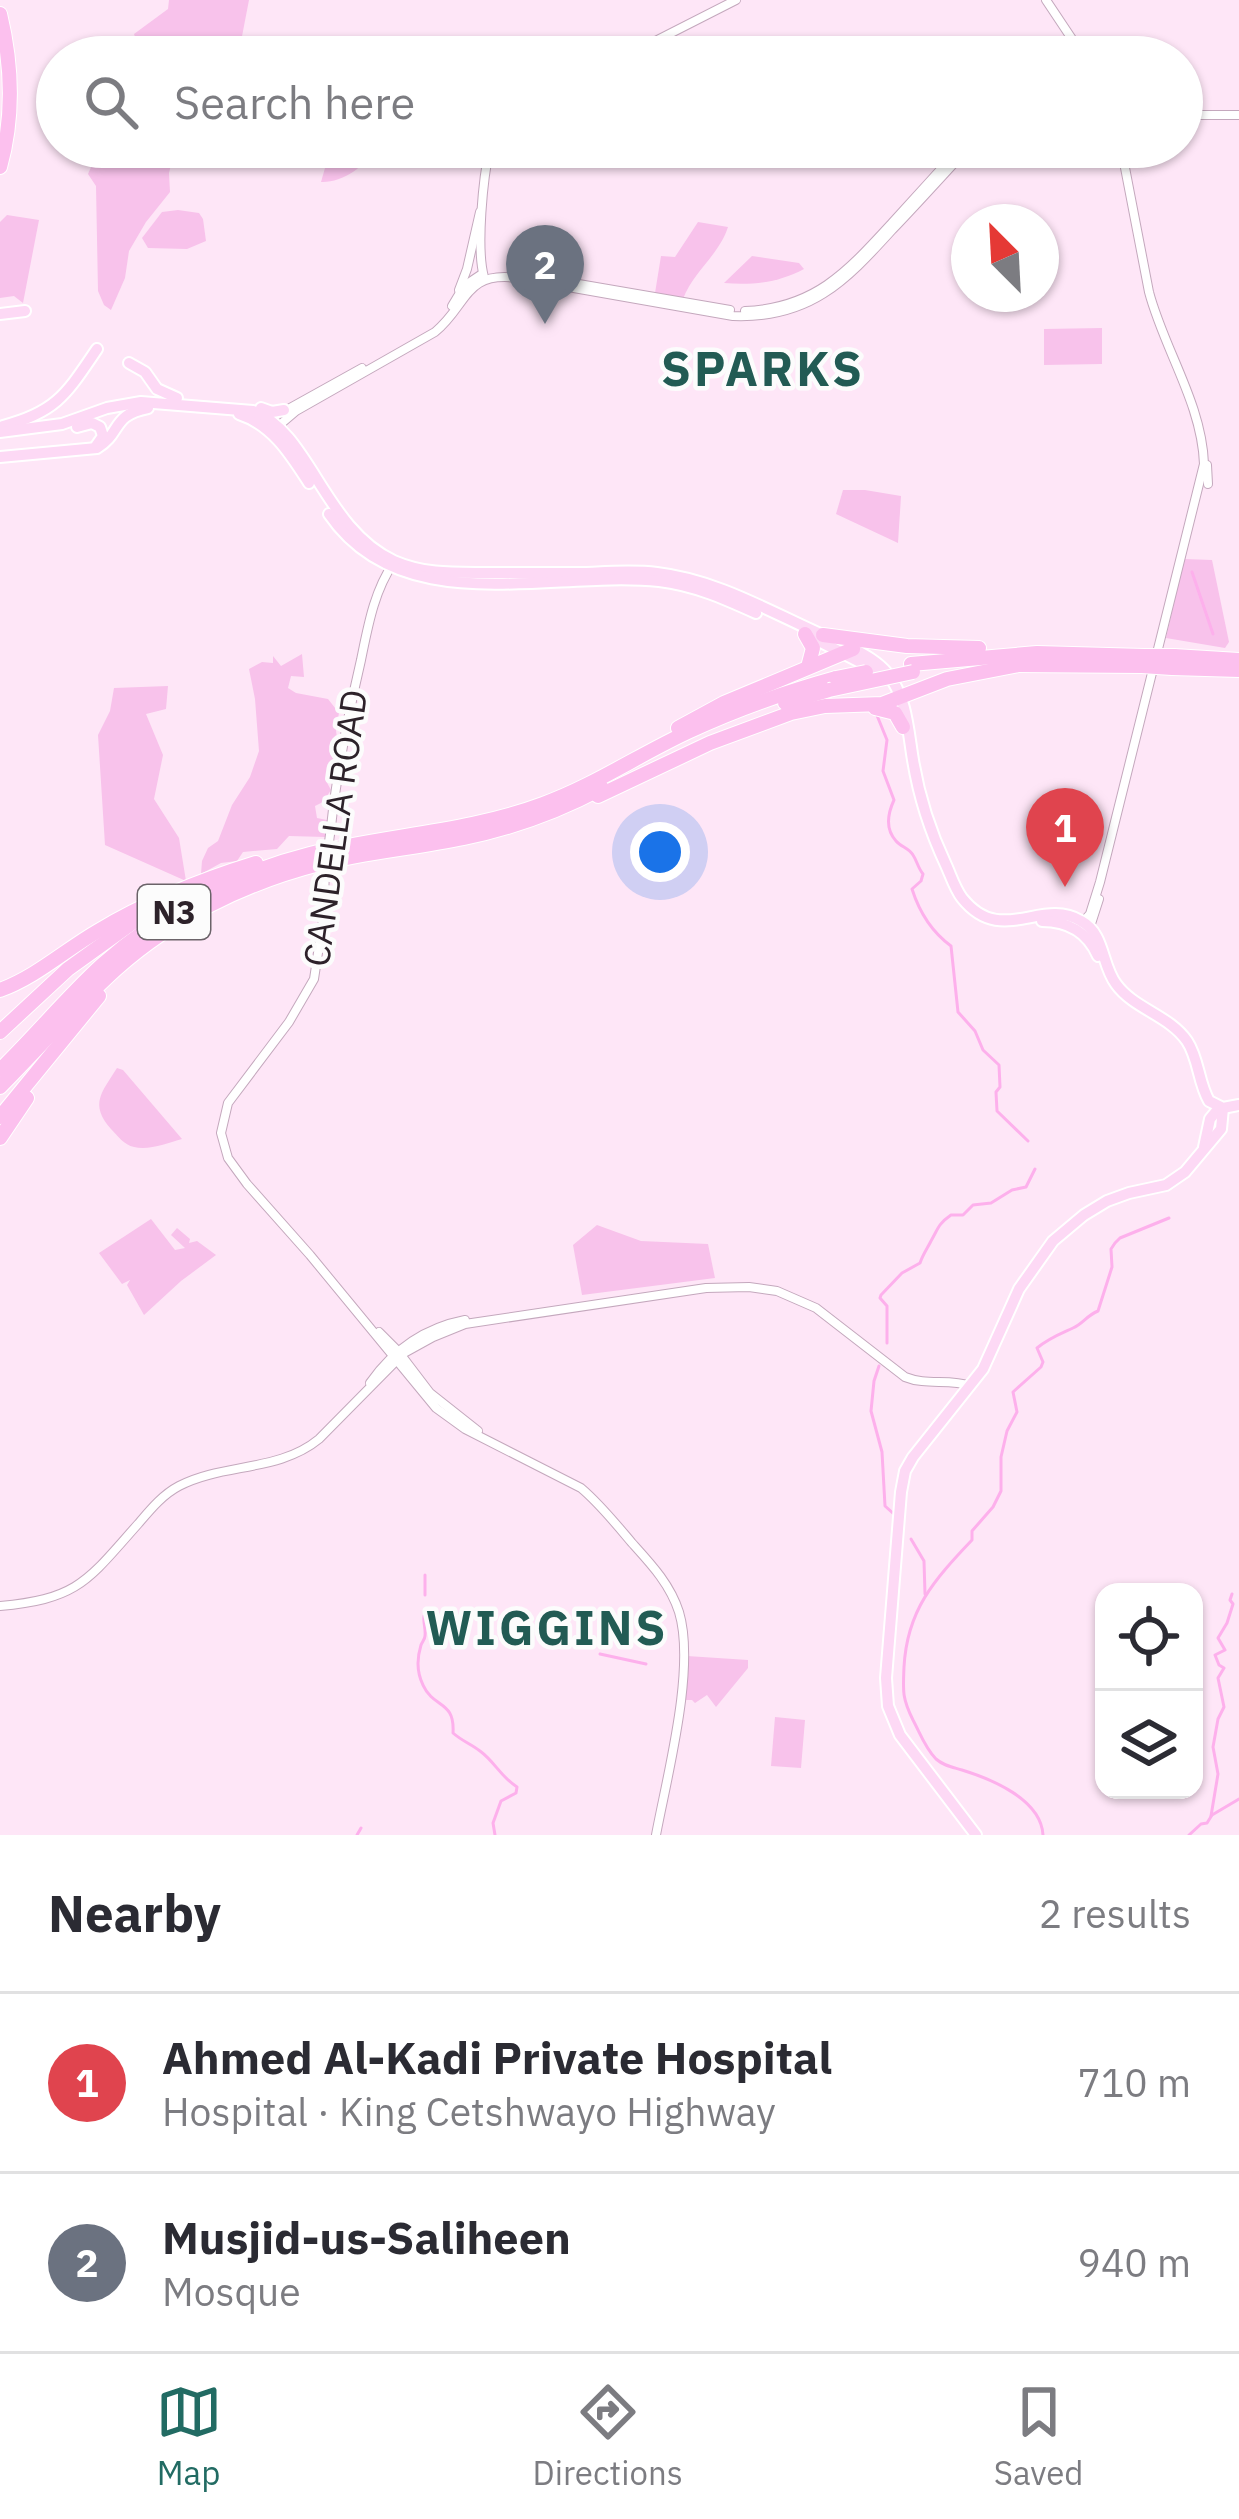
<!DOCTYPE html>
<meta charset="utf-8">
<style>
:root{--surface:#fff;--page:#f7f7f7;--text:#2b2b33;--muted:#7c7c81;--line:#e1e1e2;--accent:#226b63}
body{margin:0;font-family:"IBM Plex Sans",sans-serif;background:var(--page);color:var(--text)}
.controls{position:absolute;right:36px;bottom:36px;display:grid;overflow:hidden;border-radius:24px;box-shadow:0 3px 9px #0004}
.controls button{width:108px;height:108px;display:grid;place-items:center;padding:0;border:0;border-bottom:3px solid var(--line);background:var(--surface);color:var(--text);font:60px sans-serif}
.compass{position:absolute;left:951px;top:204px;width:108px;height:108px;border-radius:50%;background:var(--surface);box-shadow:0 3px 9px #0004;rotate:336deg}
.you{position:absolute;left:660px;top:852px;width:42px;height:42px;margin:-30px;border:9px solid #fff;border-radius:50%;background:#1a73e8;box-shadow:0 0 0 18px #1a73e833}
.badge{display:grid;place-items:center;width:78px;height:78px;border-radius:50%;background:var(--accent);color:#fff;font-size:39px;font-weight:700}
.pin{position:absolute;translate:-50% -99px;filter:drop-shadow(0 3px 6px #0008)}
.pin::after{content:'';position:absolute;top:63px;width:42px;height:36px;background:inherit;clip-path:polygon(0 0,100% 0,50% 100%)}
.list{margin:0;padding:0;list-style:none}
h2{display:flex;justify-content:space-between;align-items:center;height:156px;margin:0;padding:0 48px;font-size:51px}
h2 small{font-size:39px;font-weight:400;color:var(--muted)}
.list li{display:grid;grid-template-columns:78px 1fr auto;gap:36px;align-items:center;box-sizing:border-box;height:180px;padding:0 48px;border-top:3px solid var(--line)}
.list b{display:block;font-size:45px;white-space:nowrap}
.list p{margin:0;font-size:39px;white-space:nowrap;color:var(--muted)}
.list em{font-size:39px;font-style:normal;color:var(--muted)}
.icon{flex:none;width:66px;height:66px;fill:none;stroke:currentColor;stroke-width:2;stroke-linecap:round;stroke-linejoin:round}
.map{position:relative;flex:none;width:1239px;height:1835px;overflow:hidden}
.search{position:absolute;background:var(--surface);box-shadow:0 3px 9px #0004;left:36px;right:36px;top:36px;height:132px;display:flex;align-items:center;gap:30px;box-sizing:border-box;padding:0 42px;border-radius:66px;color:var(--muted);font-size:45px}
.sheet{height:516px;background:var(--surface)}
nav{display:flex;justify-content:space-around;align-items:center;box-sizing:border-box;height:168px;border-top:3px solid var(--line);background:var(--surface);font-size:33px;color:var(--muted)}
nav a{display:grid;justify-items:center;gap:6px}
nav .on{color:var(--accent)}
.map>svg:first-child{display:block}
</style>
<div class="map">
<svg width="1239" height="1835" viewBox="0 0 1239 1835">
<rect width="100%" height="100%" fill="#fee6f7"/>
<g fill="#f8c2eb">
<polygon points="169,0 249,0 238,57 142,57 134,34 168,9"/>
<polygon points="100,147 221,147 218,166 175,148 169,173 170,192 146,222 129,251 125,278 111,310 104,305 98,291 96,186 88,174"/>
<path d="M331,147H374C367,167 341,183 321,182Z"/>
<polygon points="178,210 199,213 203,219 206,241 187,249 148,248 142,238 162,212"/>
<polygon points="7,215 39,220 23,303 14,296 0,298 0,222"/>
<path d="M698,222L728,227C719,255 693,272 683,299L655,293L661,256L675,257Z"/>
<path d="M752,256L799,263L804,269C778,283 753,285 724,283Z"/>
<polygon points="1102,328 1102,364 1044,365 1044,329"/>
<polygon points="843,490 865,490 901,496 898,543 836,514"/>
<polygon points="1184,559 1212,560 1229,642 1225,648 1166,638"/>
<polygon points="302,654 304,677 291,676 288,688 296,693 328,699 339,713 336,730 339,757 325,779 331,790 323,802 315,806 317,818 332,821 325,837 289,836 277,849 243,852 237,861 221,863 201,874 202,861 208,848 218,841 232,805 250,777 259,751 255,699 249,669 262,662 273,663 273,656 281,666"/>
<polygon points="168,686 166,709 146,714 163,755 154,799 179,838 186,881 105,845 98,735 110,711 114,688"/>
<path d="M117,1068L123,1070L182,1139C168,1143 148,1151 134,1147C124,1145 118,1136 111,1129C89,1104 102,1092 117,1068Z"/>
<polygon points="151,1219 175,1250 185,1248 171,1235 177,1228 190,1239 189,1243 197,1241 216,1255 181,1281 144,1315 127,1285 130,1280 122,1284 99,1253"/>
<polygon points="597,1225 641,1241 708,1244 715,1278 582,1295 573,1245"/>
<polygon points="687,1656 748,1660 748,1668 716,1707 707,1695 695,1703 692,1700 684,1700"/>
<polygon points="775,1717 805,1720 801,1768 771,1766"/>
</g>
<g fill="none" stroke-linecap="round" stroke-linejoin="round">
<g stroke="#fdb0ec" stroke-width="3">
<polyline points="1192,572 1213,634"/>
<path d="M876,713L887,740L883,771L894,800C888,813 885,829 896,841C901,847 909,848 913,855C917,861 918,868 923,874L921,881L912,889C919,911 932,932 951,946L958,1012L975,1031L983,1050L999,1065L1000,1087L996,1092L997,1111L1028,1141"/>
<path d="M887,1343V1306L880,1298L881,1295L902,1273L920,1263C923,1254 927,1249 931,1241C938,1229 938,1224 951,1215H963L973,1205L991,1203L1012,1190L1026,1187L1035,1169"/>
<polyline points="879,1366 874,1381 871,1411 882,1452 885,1506 895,1515"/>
<polyline points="911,1539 924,1561 925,1594"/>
<polyline points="425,1595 425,1575"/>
<path d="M424,1616C423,1622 426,1629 425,1636C425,1639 422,1642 421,1645C417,1658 417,1673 423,1685C434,1709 455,1700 453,1733C462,1741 471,1744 480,1751C495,1762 500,1776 517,1787L516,1793L501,1801L493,1823L495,1835"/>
<polyline points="600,1654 646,1664"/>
<polyline points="1211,1816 1218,1774 1213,1747 1218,1719 1224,1707 1218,1678 1224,1668 1219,1665 1215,1655 1225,1650 1218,1638 1227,1623 1233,1604 1230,1600 1232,1594"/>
<polyline points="357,1835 361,1828"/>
<path d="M1043,1835C1041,1799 991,1779 962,1770C952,1767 944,1766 936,1759C925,1748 920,1733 913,1720C902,1698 903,1691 904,1667C907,1610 934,1580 972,1540V1531L993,1507L1001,1491V1457L1007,1431L1017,1412L1013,1392L1041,1367L1043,1362L1037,1348C1049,1338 1060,1334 1073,1328C1084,1323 1086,1316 1098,1311L1112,1267L1111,1249L1115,1243L1120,1238L1169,1218"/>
<polyline points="1189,1835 1201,1824 1207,1823 1212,1815 1239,1799"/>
</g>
<g stroke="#c4a8bd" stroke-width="10">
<g id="minor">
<polyline points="1046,0 1084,57"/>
<polyline points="624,57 736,0"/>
<polyline points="1182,115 1239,115"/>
<path d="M484,277C476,248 483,177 490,147"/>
<polyline points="567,282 730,310"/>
<polyline points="459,290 467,269 480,212"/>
<polyline points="452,306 464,286 482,274"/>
<path d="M745,311C815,308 847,272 892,223C915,198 938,172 961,147"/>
<polyline points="281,413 362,368"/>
<path d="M276,428L296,411L435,332C468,305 464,271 517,278L733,316C809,319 845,282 892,230C918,203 943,175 969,147"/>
<polyline points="1207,465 1208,484"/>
<path d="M331,827C337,770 348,716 361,660C368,626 374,591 394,562"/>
<path d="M325,872L323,920L314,979L289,1022L228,1103L221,1133L228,1158L247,1184L310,1255L436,1408L465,1429L581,1488C600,1504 616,1524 632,1543C651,1564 670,1584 679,1612C696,1668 667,1776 656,1835"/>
<path d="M1080,925L1090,914L1100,882L1204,464C1202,404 1164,349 1149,292L1121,147"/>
<polyline points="1089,930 1099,899"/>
<polyline points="379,1332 398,1351 430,1393 478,1431"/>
<path d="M370,1383C394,1349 424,1328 465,1320"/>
<path d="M0,1606C79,1599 88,1580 138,1524C150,1510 162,1495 179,1486C223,1463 279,1472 319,1439L404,1353L433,1337L465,1324L706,1288L749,1287L777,1291L816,1308L905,1377C927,1386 949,1378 971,1386"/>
</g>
</g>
<g stroke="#fff" stroke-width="14">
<g id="major">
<polyline points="0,314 25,311"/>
<polyline points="129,363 145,372 157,389 177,398"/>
<polyline points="261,408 272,412 284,410"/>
<path d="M239,414C273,425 291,455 309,483"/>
<path d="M3,426C57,412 67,393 97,349"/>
<polyline points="77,427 92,423 100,427 103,436 96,446"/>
<path d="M0,432L62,424L107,408L141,402L253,411C310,432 324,529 394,561C424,574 452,573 484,573C517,573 551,573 584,573C609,572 633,570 657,573C718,580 772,613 827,637"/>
<path d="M0,457L97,448C122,433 111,415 148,408"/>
<path d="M329,514C402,621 550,570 659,581C694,585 725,599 756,613"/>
<polyline points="817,640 868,666 883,679"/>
<path d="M850,647C863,654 877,661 887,673C907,697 908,731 913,760C919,797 930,831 946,865C951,876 955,889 962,898C1001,947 1041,897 1081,921C1105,934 1101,964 1116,984C1134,1009 1169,1015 1187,1041C1199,1059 1198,1082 1209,1101L1223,1108L1239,1105"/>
<path d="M1042,921C1068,921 1088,933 1098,956"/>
<polyline points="1204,1147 1210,1119 1219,1108"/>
<polyline points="976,1835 900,1735 888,1706 886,1678 901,1492 905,1471 913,1457 983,1369 1019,1289 1053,1241 1084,1215 1107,1201 1129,1193 1166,1185 1185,1172 1221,1129 1223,1108"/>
</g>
</g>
<g stroke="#fff" stroke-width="16">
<g id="highway">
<path d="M0,14C12,64 14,117 0,167"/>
<polyline points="805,634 813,648 808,667"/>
<polyline points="823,635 907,646 979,648"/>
<polyline points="1174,656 1239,660"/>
<polyline points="911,664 1037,653 1144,656"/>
<polyline points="1014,665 1142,666"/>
<polyline points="1172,668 1239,670"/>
<polyline points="785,703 829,690"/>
<polyline points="875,708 895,713 903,727"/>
<polyline points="678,728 724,703 853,649"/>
<polyline points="598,796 710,743 791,713 825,706 882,704 947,679 1019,665"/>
<path d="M0,990C36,977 65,950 98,931C148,901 201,880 256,863"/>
<polyline points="0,1032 68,969 143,915"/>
<path d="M0,1070C35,1036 66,998 102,965C160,913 234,873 310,854C387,835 468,832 543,804C595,785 640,754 690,731C737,709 786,692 836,678"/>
<path d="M0,1087C39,1048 75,1006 116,969C173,918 245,883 319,864C366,852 416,848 464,838C512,828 559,811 602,788"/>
<polyline points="0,1117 99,996"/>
<polyline points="0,1138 27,1098"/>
</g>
</g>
<use href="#minor" stroke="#fff" stroke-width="8"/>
<use href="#major" stroke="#fdd9f5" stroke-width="10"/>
<use href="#highway" stroke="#fcc0ee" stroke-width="14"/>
<g stroke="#c4a8bd" stroke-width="10" stroke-linecap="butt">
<polyline id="minor-bridge" points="325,872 331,827"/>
</g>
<g stroke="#fff" stroke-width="16" stroke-linecap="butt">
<g id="highway-bridge">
<polyline points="1144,656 1174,656"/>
<polyline points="1142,666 1172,668"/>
<polyline points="836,678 866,672"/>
<polyline points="829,690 913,672"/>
</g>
</g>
<use href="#minor-bridge" stroke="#fff" stroke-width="8"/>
<use href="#highway-bridge" stroke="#fcc0ee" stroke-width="14"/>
</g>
<g text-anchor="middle" stroke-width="9" stroke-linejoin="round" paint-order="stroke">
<rect fill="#fcfcfc" stroke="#6b6369" stroke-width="3" x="138" y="885" width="72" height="54" rx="9"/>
<g font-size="33" font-weight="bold" fill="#2d222a">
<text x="174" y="924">N3</text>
</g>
<g font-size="36" fill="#2d222a" stroke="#fcfcfc">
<text transform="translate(335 828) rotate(-82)" y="13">CANDELLA ROAD</text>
</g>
<g font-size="48" font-weight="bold" letter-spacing="3" fill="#225b54" stroke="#fcfcfc">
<text x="763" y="386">SPARKS</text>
<text x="547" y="1645">WIGGINS</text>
</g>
</g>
</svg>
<div class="controls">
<button><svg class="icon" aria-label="locate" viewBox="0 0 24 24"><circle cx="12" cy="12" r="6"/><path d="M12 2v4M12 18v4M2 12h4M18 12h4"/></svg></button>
<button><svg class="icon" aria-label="layers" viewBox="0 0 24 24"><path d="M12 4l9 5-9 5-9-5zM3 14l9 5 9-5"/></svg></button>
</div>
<svg class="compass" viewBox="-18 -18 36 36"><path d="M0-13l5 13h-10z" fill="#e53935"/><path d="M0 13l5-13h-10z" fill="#7c7c81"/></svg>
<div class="you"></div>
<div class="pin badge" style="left:1065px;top:887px;background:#e0444e">1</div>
<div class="pin badge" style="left:545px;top:324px;background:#6b7280">2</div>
<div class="search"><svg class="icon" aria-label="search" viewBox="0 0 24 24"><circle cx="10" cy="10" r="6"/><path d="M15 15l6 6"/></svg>Search here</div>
</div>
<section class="sheet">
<h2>Nearby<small>2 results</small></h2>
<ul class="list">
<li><span class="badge" style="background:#e0444e">1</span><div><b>Ahmed Al-Kadi Private Hospital</b><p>Hospital · King Cetshwayo Highway</p></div><em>710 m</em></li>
<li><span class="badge" style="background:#6b7280">2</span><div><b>Musjid-us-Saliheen</b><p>Mosque</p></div><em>940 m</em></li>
</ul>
</section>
<nav>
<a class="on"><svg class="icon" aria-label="map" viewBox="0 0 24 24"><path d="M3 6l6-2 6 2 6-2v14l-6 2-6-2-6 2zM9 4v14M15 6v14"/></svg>Map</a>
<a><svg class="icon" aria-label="directions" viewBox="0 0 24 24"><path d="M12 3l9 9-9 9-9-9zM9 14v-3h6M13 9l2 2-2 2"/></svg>Directions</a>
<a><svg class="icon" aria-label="saved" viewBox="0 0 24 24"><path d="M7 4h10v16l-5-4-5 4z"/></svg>Saved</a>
</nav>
